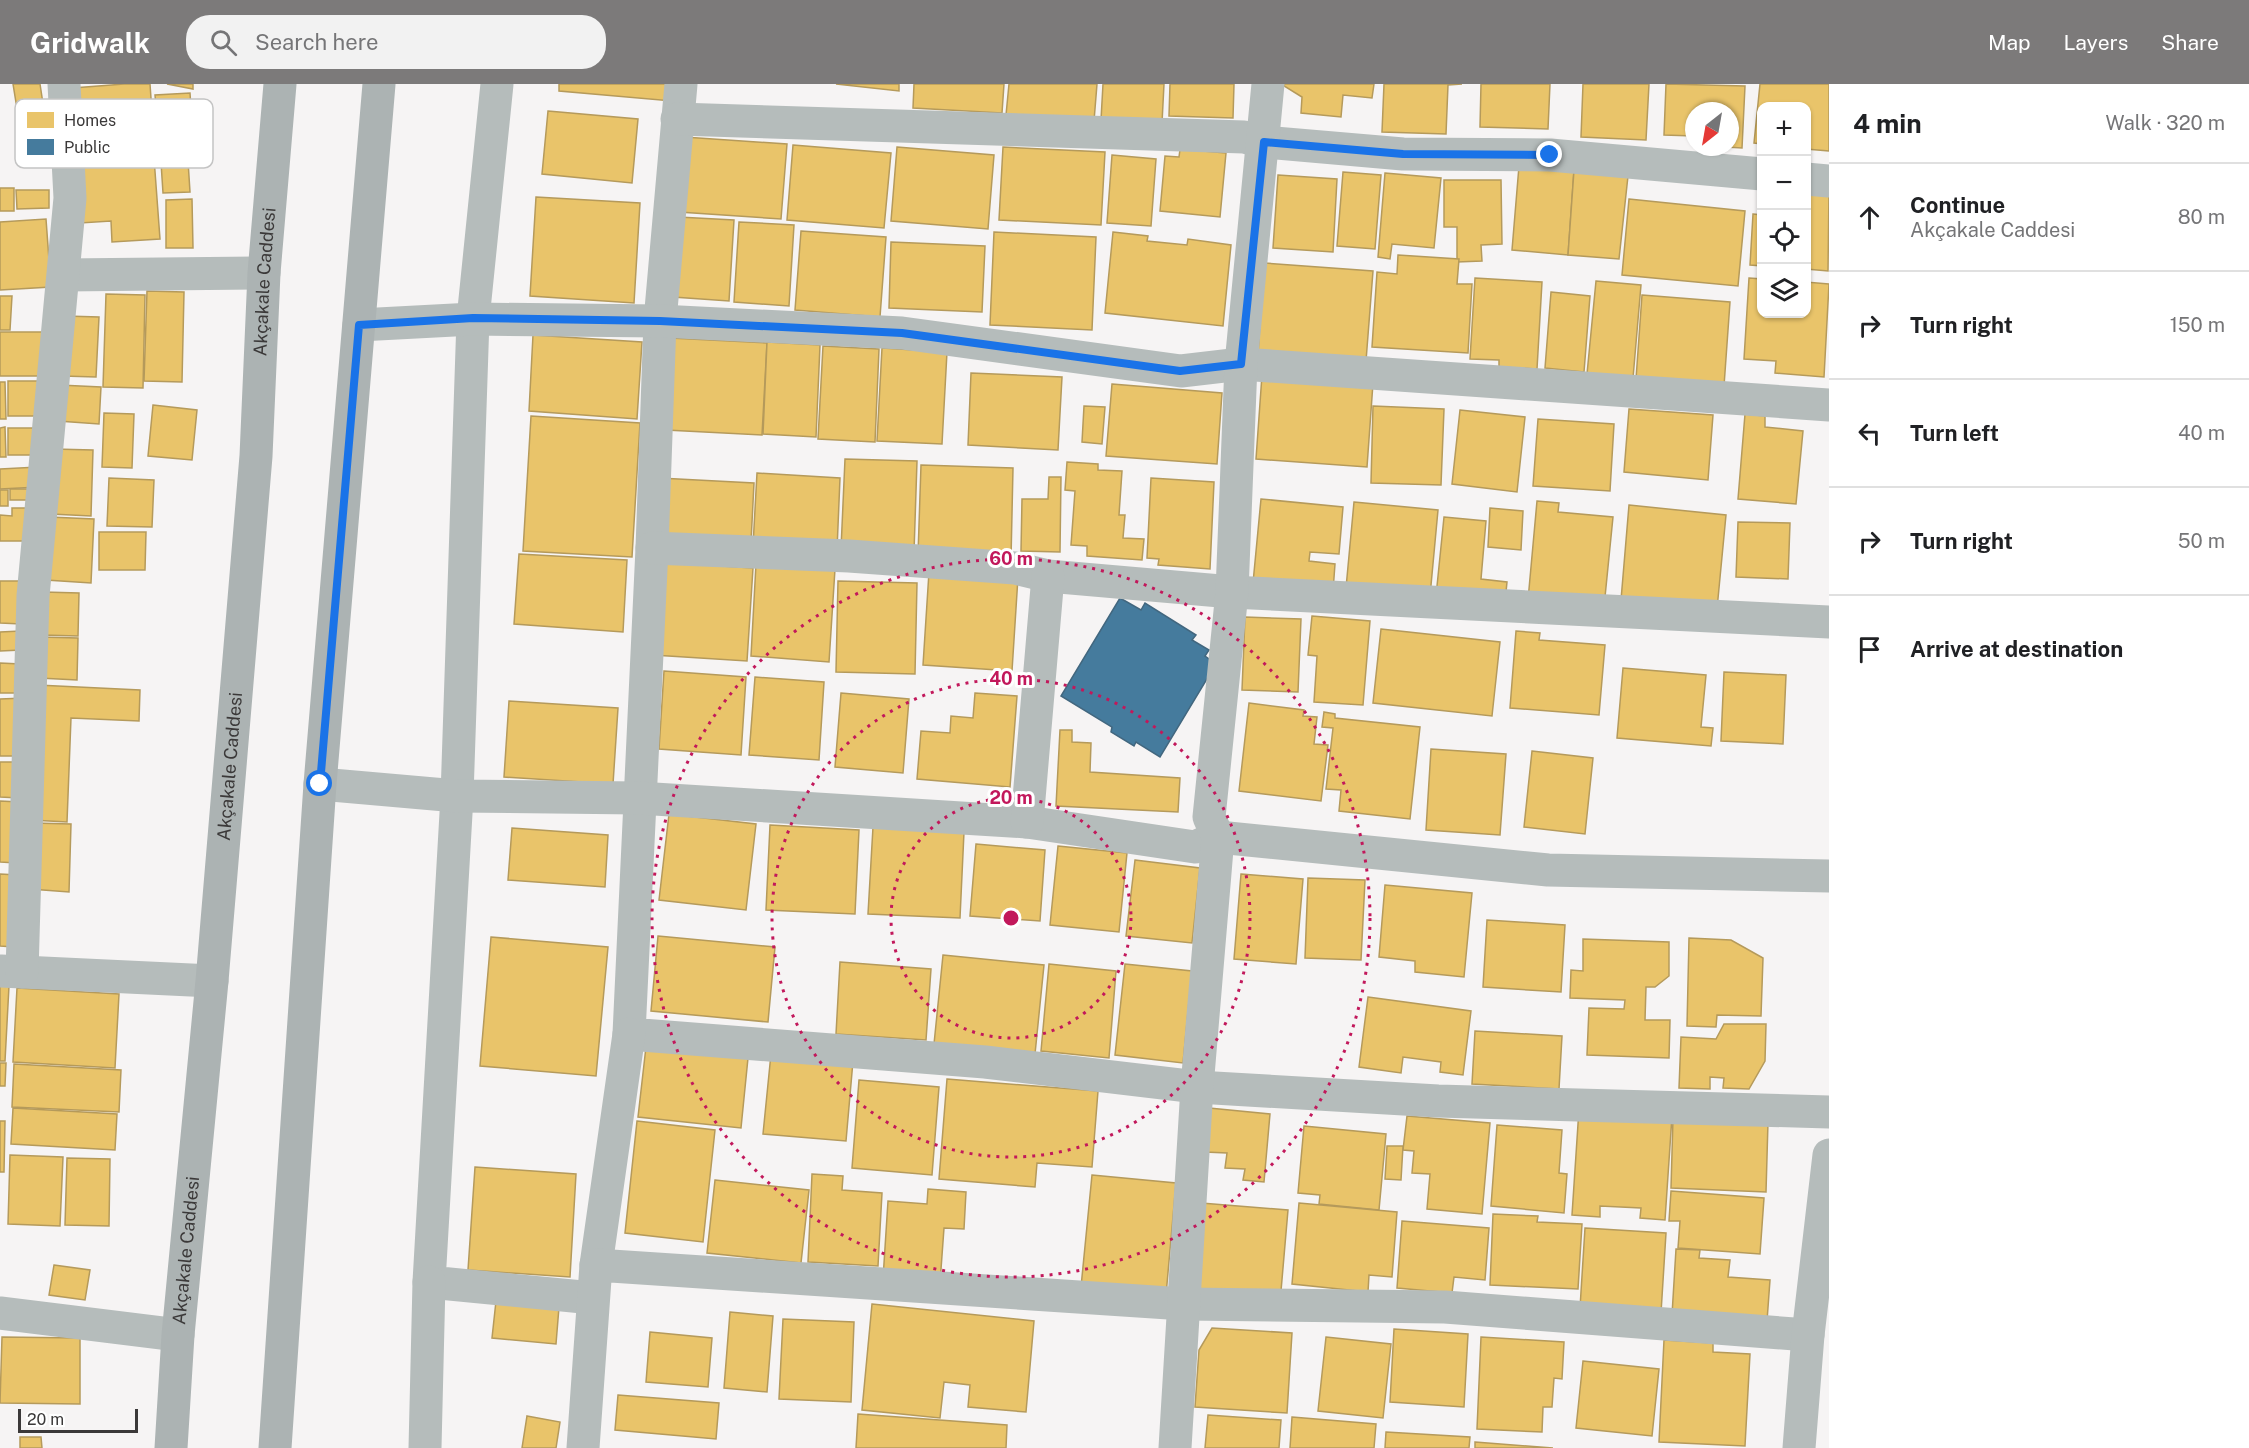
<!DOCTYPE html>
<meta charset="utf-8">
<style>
:root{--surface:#fff;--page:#f2f2f2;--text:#202124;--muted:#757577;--line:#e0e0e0;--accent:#7c7a7a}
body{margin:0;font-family:"Public Sans",sans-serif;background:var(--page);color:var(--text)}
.controls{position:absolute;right:18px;top:18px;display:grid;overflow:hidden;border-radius:12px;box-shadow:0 2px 4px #0004}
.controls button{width:54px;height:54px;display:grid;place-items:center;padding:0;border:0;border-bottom:2px solid var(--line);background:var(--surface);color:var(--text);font:30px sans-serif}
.compass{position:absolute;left:1685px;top:18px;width:54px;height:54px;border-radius:50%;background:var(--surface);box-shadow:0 2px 4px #0004;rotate:211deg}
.scale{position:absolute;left:18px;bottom:15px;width:120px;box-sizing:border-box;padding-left:6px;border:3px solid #3b3939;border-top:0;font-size:16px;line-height:21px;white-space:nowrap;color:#3b3939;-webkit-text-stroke:4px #fff;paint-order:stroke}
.stop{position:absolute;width:18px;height:18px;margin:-14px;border:4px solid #1a73e8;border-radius:50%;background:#fff}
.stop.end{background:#1a73e8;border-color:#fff;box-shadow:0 2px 6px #0008}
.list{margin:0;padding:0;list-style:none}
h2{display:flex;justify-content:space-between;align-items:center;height:78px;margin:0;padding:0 24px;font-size:26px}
h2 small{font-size:20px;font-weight:400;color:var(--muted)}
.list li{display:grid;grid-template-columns:39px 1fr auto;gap:18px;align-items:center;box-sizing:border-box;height:108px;padding:0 24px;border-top:2px solid var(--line)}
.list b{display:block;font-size:22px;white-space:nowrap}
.list p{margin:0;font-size:20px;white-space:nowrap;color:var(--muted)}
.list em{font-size:20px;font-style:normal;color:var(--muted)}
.icon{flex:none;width:33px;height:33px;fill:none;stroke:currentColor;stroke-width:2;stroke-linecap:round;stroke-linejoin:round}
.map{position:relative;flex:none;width:1829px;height:1364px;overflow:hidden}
header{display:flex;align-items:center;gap:36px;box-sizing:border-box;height:84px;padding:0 30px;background:var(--accent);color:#fff}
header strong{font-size:28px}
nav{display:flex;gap:33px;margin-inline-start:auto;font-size:21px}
.search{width:420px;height:54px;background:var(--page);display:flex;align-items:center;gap:15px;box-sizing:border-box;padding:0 21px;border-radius:24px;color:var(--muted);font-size:22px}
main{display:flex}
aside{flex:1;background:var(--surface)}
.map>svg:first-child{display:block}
</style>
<header>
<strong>Gridwalk</strong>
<div class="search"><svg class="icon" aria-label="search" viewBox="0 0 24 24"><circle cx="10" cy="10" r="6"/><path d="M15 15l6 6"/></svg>Search here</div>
<nav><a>Map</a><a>Layers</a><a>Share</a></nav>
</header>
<main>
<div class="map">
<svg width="1829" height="1364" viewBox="0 0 1829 1364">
<rect width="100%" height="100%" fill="#f6f4f4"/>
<g fill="#e9c46a" stroke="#b59a5b" stroke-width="1.5">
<polygon points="13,0 40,0 45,33 19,37"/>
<polygon points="124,0 150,0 153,43 134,45 136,69 119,70 119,63 77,66 73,4"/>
<polygon points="167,0 193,0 193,5"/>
<polygon points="559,0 673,0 672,17 559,7"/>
<polygon points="836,0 899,0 899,7"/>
<polygon points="914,0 1004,0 1002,29 913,24"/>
<polygon points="1009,0 1097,0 1094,37 1006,31"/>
<polygon points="1103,0 1164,0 1162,39 1101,36"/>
<polygon points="1170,0 1234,0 1233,34 1169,32"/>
<polygon points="1281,0 1374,0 1372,14 1343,11 1341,33 1301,29 1302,13"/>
<polygon points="1384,0 1462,0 1448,1 1446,50 1382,48"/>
<polygon points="1481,0 1550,0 1548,45 1480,43"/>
<polygon points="1583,0 1649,0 1646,56 1581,53"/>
<polygon points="1666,0 1745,2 1742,64 1726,63 1730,63 1730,27 1694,27 1694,52 1664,51"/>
<polygon points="1760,0 1829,0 1829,67 1806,65 1806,22 1762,22 1762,60 1754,59"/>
<polygon points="190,9 193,54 159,56 155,11"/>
<polygon points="548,27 638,35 632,99 542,90"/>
<polygon points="684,53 787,60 781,135 679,128"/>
<polygon points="1181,58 1203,67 1226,69 1220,133 1160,127 1165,72 1179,73"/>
<polygon points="187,61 190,108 163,109 160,63"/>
<polygon points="793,61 891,69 884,144 787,136"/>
<polygon points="897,63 994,71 988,145 891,137"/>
<polygon points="1003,63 1105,68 1101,141 999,136"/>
<polygon points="115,66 116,80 129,79 129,76 154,74 160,155 112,158 111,137 80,139 75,69"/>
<polygon points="1112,71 1156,75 1151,142 1107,139"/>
<polygon points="1519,82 1574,86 1568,171 1512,166"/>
<polygon points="1574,86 1628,92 1619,175 1568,171"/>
<polygon points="1343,88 1381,91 1375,165 1337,162"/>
<polygon points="1385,89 1441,94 1434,164 1392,160 1390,175 1378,173"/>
<polygon points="1278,91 1337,95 1333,168 1273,164"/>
<polygon points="1444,96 1501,96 1502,160 1481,161 1482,177 1457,178 1457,143 1444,143"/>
<rect x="0" y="104" width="14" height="23"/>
<polygon points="1806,104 1829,106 1828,187 1806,185"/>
<polygon points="16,106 49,106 49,124 17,125"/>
<polygon points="536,113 640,119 634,219 530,212"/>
<polygon points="192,115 193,164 166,164 166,116"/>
<polygon points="1629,115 1745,127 1738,202 1622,191"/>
<polygon points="1753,130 1762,131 1762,182 1750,181"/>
<polygon points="678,133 734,136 729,217 673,213"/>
<polygon points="46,135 51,203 0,206 0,138"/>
<polygon points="739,138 794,141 789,222 734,218"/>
<polygon points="801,147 886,153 880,233 795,226"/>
<polygon points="994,148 1096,153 1092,246 990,241"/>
<polygon points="1113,148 1148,152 1147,157 1187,161 1188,155 1231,161 1223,242 1105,229"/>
<polygon points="891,158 985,162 982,228 889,224"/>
<polygon points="1398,171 1459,175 1457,200 1472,200 1468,269 1372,263 1377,188 1397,190"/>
<polygon points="1264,179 1373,187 1366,277 1258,270"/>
<polygon points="1475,194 1542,198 1537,285 1499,283 1499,276 1470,275"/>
<polygon points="1749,194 1762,195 1762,230 1806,230 1806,198 1829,200 1824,293 1775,289 1776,277 1744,275"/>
<polygon points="1596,197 1641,201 1633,294 1587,290"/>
<polygon points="147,207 184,208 182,298 144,297"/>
<polygon points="1551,208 1590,212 1584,288 1545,284"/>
<polygon points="106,210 145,211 143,304 103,303"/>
<polygon points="1642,211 1730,218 1724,302 1636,295"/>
<polygon points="0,212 12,212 10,246 0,246"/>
<polygon points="65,232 99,233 96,293 63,292"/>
<rect x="0" y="248" width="49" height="44"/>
<polygon points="533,251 642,258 637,335 529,327"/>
<polygon points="670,254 767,259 762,351 666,346"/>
<polygon points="767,258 820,261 816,353 763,350"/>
<polygon points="823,262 879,265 875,358 818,355"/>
<polygon points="882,264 947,268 942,360 877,357"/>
<polygon points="971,289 1062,293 1058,366 968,361"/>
<polygon points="1262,291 1373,299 1367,383 1256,375"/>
<rect x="8" y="297" width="31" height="35"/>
<polygon points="0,298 5,298 6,335 0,335"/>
<polygon points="1112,300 1222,309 1217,380 1106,372"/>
<polygon points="59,301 101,303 99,340 58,337"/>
<polygon points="153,321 197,326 192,376 148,372"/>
<polygon points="1084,322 1105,323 1102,360 1082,358"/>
<polygon points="1373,322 1444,325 1441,401 1371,399"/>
<polygon points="1629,325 1713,331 1708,396 1624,388"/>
<polygon points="1460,326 1525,333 1517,408 1452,400"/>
<polygon points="104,329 134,330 132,384 102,383"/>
<polygon points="1745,330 1765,332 1765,343 1803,347 1796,420 1738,415"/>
<polygon points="531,332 640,339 632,473 523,467"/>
<polygon points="1538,335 1614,340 1610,407 1533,402"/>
<polygon points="5,343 6,373 0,373 0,344"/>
<rect x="8" y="344" width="32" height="27"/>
<polygon points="53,365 93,366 91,432 51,430"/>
<polygon points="845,375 917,377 914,468 841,465"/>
<polygon points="1067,378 1098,380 1098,386 1122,387 1119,431 1125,431 1123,454 1144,455 1142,476 1087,472 1087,462 1071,461 1075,407 1065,406"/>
<polygon points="921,381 1013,384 1011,475 918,471"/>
<polygon points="38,383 39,403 0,405 0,385"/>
<polygon points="757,389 840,394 837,466 753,462"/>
<polygon points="1049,393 1061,393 1060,468 1021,467 1022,415 1048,415"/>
<polygon points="109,394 154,396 152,443 107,442"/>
<polygon points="659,394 754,399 751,458 656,453"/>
<polygon points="1151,394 1214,398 1210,485 1158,481 1159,475 1147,474"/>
<rect x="10" y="405" width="25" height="11"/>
<rect x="0" y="406" width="8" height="16"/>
<polygon points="1261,415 1343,423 1339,470 1310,468 1309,477 1335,480 1333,507 1253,499"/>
<polygon points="1537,417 1559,419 1558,428 1613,433 1604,523 1528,516"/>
<polygon points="1354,418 1438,426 1430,512 1346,504"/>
<polygon points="1629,421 1726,431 1717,525 1621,516"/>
<polygon points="12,424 32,424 32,457 0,457 0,431 12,432"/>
<polygon points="1490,424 1523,427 1521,466 1488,463"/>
<polygon points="49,433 94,435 91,499 46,496"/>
<polygon points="1444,433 1486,437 1481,495 1507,498 1505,518 1436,512"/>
<polygon points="1738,438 1790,439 1788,495 1736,493"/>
<polygon points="99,448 146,448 145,486 99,486"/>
<polygon points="519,470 627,476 623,548 514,540"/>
<polygon points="658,478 753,484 747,577 653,571"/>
<polygon points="756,480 835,485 829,578 751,572"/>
<polygon points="929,488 1018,493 1012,587 923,581"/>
<polygon points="0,497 21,497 21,540 0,539"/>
<polygon points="838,497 917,499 915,590 836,588"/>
<polygon points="43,508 79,509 78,552 42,551"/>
<polygon points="1312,532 1370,537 1363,621 1314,618 1317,572 1308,571"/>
<polygon points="1245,533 1301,535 1298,608 1242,606"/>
<polygon points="1381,545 1500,558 1492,632 1373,619"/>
<polygon points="20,547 21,566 0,567 0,548"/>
<polygon points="1516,547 1540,549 1539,556 1605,561 1599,631 1510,624"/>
<polygon points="39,553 78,554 77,596 39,594"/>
<polygon points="0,579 20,580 19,609 0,609"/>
<polygon points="1623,584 1706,591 1701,643 1713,644 1711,662 1617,654"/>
<polygon points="664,587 746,593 741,671 659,665"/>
<polygon points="1724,588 1786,591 1783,660 1721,657"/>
<polygon points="755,593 824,598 819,676 749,671"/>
<polygon points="37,601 140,606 139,637 71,634 67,738 31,736"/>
<polygon points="841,609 909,615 903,689 835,683"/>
<polygon points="975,609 1017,612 1010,703 917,695 921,647 950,649 951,632 973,634"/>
<polygon points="24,614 24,672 0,672 0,615"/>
<polygon points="509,617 618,624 613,700 504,693"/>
<polygon points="1249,619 1304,626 1303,632 1317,633 1314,660 1328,661 1321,717 1239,707"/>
<polygon points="1324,628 1335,630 1335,634 1420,643 1410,735 1339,727 1341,706 1326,705 1333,644 1322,643"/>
<polygon points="1060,646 1072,646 1072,658 1091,659 1090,688 1180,694 1178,728 1056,722"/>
<polygon points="1431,665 1506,670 1500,751 1426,746"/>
<polygon points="1532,667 1593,674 1585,750 1524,743"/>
<polygon points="0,678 20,678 19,714 0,713"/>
<polygon points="0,717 19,718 16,779 0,778"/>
<polygon points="669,730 756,740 746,826 659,816"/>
<polygon points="33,739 71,740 69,808 30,805"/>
<polygon points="770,741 859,746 855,830 766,826"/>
<polygon points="873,743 964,748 960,834 868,830"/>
<polygon points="512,744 608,751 605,803 508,796"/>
<polygon points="976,760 1045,766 1040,837 970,832"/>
<polygon points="1058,762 1127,769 1119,848 1050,841"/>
<polygon points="1135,776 1200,784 1192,859 1126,852"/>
<polygon points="0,790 17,791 13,863 0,862"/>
<polygon points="1241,790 1303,795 1296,880 1234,875"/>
<polygon points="1308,794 1365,796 1361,876 1305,874"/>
<polygon points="1385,801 1472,809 1464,893 1415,888 1415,877 1379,873"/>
<polygon points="1487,836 1565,841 1561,908 1483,903"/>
<polygon points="658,852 775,863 768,938 651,927"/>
<polygon points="491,853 608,863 596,992 480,982"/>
<polygon points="1689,854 1731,856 1763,874 1761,932 1717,931 1716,943 1687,942"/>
<polygon points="1583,855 1669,858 1669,892 1655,903 1646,903 1645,936 1670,936 1669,974 1587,971 1589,924 1624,925 1625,916 1570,914 1571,886 1583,887"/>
<polygon points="943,871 1044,881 1035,970 934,960"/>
<polygon points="840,878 931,885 926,956 836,950"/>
<polygon points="1049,880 1116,887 1109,974 1041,967"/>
<polygon points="1125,880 1192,887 1183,979 1115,971"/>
<polygon points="0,901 9,902 5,977 0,977"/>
<polygon points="17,904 119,910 115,984 13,978"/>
<polygon points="1368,913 1471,927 1463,991 1440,988 1441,978 1403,973 1401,989 1359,983"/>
<polygon points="1724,940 1766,940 1765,977 1749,1005 1723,1004 1724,994 1710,993 1710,1005 1679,1004 1681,953 1716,955"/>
<polygon points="1475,947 1562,952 1559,1005 1472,1000"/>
<polygon points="647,954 749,964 741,1044 638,1033"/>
<polygon points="771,970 853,977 846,1057 763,1050"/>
<polygon points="0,979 6,979 5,1002 0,1002"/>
<polygon points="14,980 121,986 119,1028 12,1023"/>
<polygon points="947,995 1098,1007 1092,1083 1037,1079 1035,1103 939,1095"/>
<polygon points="859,996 939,1003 932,1091 852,1084"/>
<polygon points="13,1024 117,1030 115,1066 11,1060"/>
<polygon points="1209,1024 1270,1030 1264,1098 1243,1096 1245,1085 1225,1084 1227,1069 1205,1068"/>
<polygon points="1579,1025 1672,1032 1665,1136 1640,1134 1641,1124 1600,1122 1600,1133 1572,1131"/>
<polygon points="1407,1032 1490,1039 1482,1130 1427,1125 1430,1090 1412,1089 1414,1067 1403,1066"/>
<polygon points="1673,1034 1768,1038 1766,1108 1671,1104"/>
<polygon points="0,1037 5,1037 4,1088 0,1088"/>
<polygon points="637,1037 715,1046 703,1158 625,1149"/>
<polygon points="1497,1041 1562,1046 1559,1089 1567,1090 1564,1129 1491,1122"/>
<polygon points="1304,1042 1386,1050 1379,1126 1319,1120 1320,1111 1298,1109"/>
<polygon points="1387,1062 1403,1062 1401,1096 1385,1095"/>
<polygon points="10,1071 63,1073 60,1142 8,1140"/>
<polygon points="67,1074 110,1075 109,1142 65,1141"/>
<polygon points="475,1083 576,1090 570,1193 468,1186"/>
<polygon points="812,1090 843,1092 842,1106 882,1109 878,1182 808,1178"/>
<polygon points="1092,1091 1176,1099 1166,1211 1081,1203"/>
<polygon points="715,1096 809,1106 801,1179 707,1169"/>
<polygon points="928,1105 966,1108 964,1145 944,1144 940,1199 883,1195 888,1117 927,1120"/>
<polygon points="1671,1107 1764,1114 1760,1170 1678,1164 1680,1137 1669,1137"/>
<polygon points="1201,1119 1288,1126 1281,1207 1194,1208"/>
<polygon points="1299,1119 1397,1128 1392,1193 1369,1191 1368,1208 1292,1200"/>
<polygon points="1493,1130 1538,1132 1537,1138 1582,1140 1578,1205 1490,1201"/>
<polygon points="1402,1137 1489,1144 1485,1196 1454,1193 1452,1209 1397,1204"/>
<polygon points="1585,1144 1666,1149 1661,1229 1580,1224"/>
<polygon points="1676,1165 1700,1166 1699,1174 1730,1176 1728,1193 1770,1196 1767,1237 1672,1231"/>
<polygon points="54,1181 90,1186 85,1216 49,1211"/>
<polygon points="496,1217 559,1223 556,1260 492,1254"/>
<polygon points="872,1220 1034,1237 1026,1328 968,1323 970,1301 944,1298 940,1334 862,1326"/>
<polygon points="730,1228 773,1232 767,1308 724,1304"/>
<polygon points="783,1235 854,1238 851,1318 779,1315"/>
<polygon points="1212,1244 1292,1249 1287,1329 1195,1323 1199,1266"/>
<polygon points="1394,1245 1468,1250 1464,1323 1390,1318"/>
<polygon points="650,1248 712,1254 708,1303 646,1298"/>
<polygon points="2,1253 80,1254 80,1320 0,1319"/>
<polygon points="1326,1253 1391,1260 1383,1334 1318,1327"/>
<polygon points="1481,1253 1564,1258 1562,1295 1554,1294 1552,1323 1543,1323 1542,1348 1477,1345"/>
<polygon points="1664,1256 1713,1259 1713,1268 1750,1270 1745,1362 1659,1358"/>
<polygon points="1583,1277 1659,1285 1652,1352 1576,1344"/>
<polygon points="618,1311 719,1319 716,1355 615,1346"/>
<polygon points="858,1330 1007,1341 1006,1364 856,1364"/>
<polygon points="1208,1331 1281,1336 1279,1364 1205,1364"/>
<polygon points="527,1332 560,1338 556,1364 522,1364"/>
<polygon points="1292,1333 1376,1340 1374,1364 1290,1364"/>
<polygon points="1386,1348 1470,1353 1469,1364 1385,1364"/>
<polygon points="20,1353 41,1353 42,1364 20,1364"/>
<polygon points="1475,1358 1553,1364 1475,1364"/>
</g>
<polygon fill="#457b9d" stroke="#42677f" stroke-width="1.5" points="1120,514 1141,526 1145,519 1196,551 1192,556 1209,566 1205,572 1216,580 1160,673 1136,658 1134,662 1111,648 1112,643 1061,612"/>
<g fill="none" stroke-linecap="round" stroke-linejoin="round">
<g stroke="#b5bcbb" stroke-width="33">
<polyline points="497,0 473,235 457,712 429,1198 593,1214"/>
<polyline points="681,0 660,237 652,464 629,950 985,978 1197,1003 1438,1017 1829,1028"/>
<polyline points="677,35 1244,53 1264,58 1403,70 1550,71 1762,90"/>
<polyline points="1806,95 1829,97"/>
<polyline points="64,191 264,189"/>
<polyline points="359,241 473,235 660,237 902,249 1181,287 1241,280 1829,321"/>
<polyline points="652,464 849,472 1015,484 1048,492 1232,508 1829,538"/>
<polyline points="320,700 457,712 638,714 1027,738 1195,763 1218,753 1548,786 1829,792"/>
<polyline points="1027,738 1048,492"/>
<polyline points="1,887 212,897"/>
<polyline points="22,888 33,512 70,114 64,0"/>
<polyline points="596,1181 629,950"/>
<polyline points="0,1229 178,1251"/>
<polyline points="425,1364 429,1198"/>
<polyline points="583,1364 596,1181 1184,1220 1445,1223 1808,1251"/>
<polyline points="1175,1364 1197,1003 1218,753 1209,733 1232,508 1241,280 1268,0"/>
</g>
<polyline stroke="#b5bcbb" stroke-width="33" points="1799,1364 1808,1251 1829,1071"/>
<g stroke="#acb3b3" stroke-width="33">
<path id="s1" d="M171,1364L178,1251L212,897L256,372L264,189L280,0"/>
<polyline points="275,1364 320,700 379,0"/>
</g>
</g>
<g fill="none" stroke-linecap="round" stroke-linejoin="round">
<polyline stroke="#1a73e8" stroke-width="8" points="320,700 359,241 473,234 660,237 902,249 1180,287 1241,280 1264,58 1403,70 1550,71"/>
</g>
<g fill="none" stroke="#c2185b" stroke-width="3" stroke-dasharray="3 6">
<circle cx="1011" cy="834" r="120"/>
<circle cx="1011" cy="834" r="239"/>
<circle cx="1011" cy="834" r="359"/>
</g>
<g text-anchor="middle" stroke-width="6" stroke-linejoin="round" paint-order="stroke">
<g font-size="18" fill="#3b3939" stroke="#fff">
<text dy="6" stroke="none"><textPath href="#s1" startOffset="1170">Akçakale Caddesi</textPath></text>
<text dy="6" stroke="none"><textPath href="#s1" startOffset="684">Akçakale Caddesi</textPath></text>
<text dy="6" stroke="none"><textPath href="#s1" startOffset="198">Akçakale Caddesi</textPath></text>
</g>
</g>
<rect x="15" y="15" width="198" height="69" rx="9" fill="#fff" stroke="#c4c4c4" stroke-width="1.5"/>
<rect x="27" y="28" width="27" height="16" fill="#e9c46a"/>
<rect x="27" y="55" width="27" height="16" fill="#457b9d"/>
<g font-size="16" fill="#3b3939">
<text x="64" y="42">Homes</text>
<text x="64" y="69">Public</text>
</g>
<circle cx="1011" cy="834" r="9" fill="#c2185b" stroke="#fff" stroke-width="3"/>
<g font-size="18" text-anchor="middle" font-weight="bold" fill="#c2185b" stroke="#fff" stroke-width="6" stroke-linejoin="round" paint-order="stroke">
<text x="1011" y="481">60 m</text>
<text x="1011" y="601">40 m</text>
<text x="1011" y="720">20 m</text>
</g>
</svg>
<div class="controls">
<button>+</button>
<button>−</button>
<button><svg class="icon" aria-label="locate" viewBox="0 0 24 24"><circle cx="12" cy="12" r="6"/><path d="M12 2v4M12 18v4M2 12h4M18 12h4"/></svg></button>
<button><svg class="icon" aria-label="layers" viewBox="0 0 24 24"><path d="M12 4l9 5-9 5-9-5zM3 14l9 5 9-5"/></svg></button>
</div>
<svg class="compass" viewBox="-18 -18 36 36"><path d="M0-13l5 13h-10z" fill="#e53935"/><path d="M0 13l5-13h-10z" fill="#757577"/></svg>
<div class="scale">20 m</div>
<div class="stop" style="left:320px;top:700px"></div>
<div class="stop end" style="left:1550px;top:71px"></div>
</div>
<aside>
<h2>4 min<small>Walk · 320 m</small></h2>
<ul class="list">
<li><svg class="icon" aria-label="ahead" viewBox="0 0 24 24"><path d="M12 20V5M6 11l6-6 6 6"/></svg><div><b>Continue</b><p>Akçakale Caddesi</p></div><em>80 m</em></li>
<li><svg class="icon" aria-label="right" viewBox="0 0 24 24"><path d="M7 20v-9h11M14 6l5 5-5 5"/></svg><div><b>Turn right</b></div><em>150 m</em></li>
<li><svg class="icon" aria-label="left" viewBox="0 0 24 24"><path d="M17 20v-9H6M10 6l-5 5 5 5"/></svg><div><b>Turn left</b></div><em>40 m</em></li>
<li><svg class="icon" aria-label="right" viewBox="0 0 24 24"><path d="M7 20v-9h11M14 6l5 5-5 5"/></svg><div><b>Turn right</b></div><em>50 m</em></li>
<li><svg class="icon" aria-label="arrive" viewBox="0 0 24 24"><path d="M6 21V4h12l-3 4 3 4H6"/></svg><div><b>Arrive at destination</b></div></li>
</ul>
</aside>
</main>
